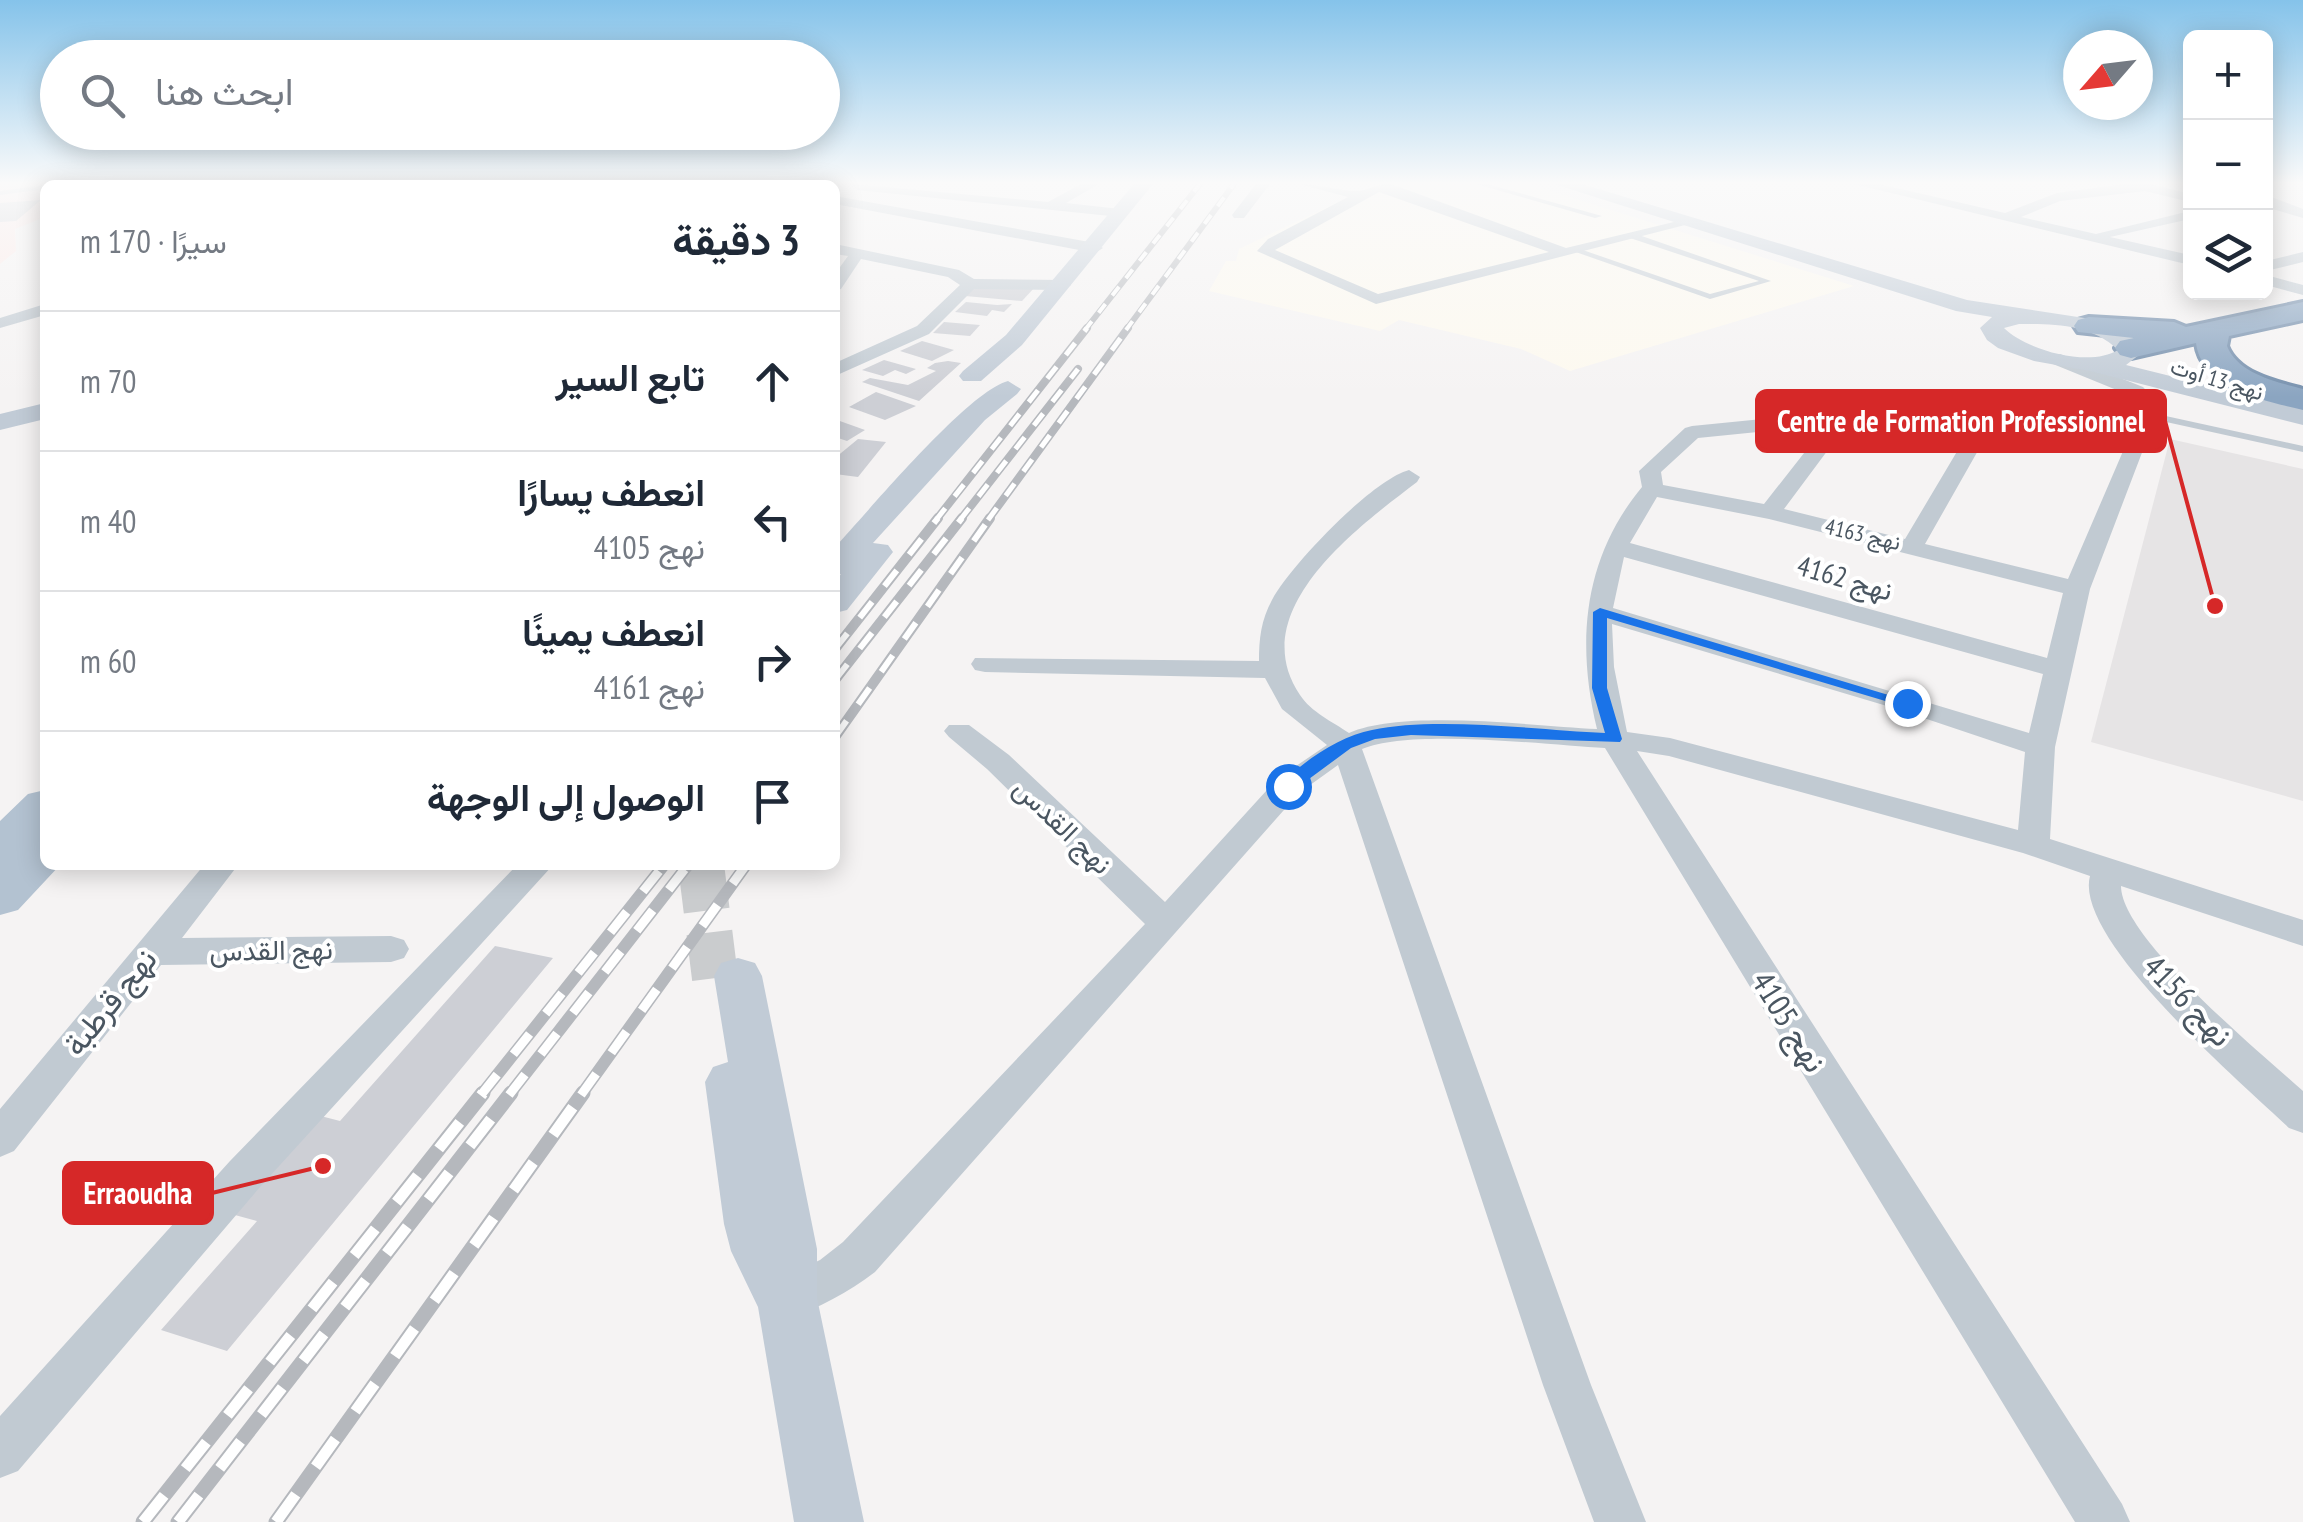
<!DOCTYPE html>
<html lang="ar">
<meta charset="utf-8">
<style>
:root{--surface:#fff;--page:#f2f2f3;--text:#1f2937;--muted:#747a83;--line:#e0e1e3}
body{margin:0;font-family:"PT Sans Narrow",Vazirmatn,sans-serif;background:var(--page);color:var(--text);direction:rtl}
.controls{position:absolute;right:30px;top:30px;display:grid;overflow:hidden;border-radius:15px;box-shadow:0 5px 25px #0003}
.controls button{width:90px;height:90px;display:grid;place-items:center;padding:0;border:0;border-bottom:2px solid var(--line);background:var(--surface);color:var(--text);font:50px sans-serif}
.compass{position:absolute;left:2063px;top:30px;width:90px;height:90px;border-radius:50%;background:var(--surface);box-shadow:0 5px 25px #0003;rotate:242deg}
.stop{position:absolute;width:30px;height:30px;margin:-22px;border:8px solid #1a73e8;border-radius:50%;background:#fff}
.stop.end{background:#1a73e8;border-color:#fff;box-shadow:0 2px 10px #0008}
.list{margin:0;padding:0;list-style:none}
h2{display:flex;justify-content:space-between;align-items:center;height:130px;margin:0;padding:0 40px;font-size:42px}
h2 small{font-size:32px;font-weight:400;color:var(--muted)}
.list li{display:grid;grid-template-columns:65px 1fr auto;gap:30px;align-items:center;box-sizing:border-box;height:140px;padding:0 40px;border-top:2px solid var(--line)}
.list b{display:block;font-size:38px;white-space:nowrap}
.list p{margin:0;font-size:32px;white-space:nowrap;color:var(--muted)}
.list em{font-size:32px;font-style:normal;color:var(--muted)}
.icon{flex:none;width:55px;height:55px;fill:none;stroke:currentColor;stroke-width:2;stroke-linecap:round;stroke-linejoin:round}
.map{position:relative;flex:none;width:2303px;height:1522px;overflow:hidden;direction:ltr}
.search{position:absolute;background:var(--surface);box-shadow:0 5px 25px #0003;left:40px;top:40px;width:800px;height:110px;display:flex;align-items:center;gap:25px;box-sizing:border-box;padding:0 35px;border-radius:55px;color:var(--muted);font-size:38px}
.panel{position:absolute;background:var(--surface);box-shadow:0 5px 25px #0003;left:40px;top:180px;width:800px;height:690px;border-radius:15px;direction:rtl}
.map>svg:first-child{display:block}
</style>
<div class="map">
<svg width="2303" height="1522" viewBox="0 0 2303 1522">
<rect width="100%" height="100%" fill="#f5f3f3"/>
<polygon fill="#fdf9ef" points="1376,184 1528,184 1854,286 1570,371 1521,349 1399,320 1380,331 1209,291 1226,261 1236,261 1239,249"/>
<polygon fill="#e6e4e5" points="2170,439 2303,469 2303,801 2091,742"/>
<polygon fill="#fce8e6" points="0,184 537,184 45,185 45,217 15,229 16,251 0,264"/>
<g fill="#cdcfd5">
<polygon points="41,200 16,221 0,222 0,203"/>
<polygon points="1035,287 1022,301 965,296 972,288"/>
<polygon points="966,302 997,305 1012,304 1004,312 992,310 987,316 955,312"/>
<polygon points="944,322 980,325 970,336 933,333"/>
<polygon points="922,341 954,350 932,361 900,351"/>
<polygon points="884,360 916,369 906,374 895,370 883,376 862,370"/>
<polygon points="948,361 961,363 919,401 862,382 870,378 908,385 936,371 927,368 935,363"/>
<polygon points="876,392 916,406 885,420 849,407"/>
<polygon points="837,420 865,430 847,441 835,437"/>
<polygon points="858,439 886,442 858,477 835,474 835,458"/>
<polygon points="495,946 553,958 227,1351 161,1330 257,1221 224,1212 313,1114 340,1121"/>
</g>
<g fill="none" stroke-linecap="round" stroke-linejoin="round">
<polyline stroke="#caccce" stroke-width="46" stroke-dasharray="46 22" stroke-linecap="butt" points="701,865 716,986"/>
<g stroke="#7690ad" stroke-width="6">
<path id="highway" d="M2303,302V320L2229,336L2227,346C2238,374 2277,382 2303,389V410C2266,401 2202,389 2196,343L2131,358L2120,355L2115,348L2120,341L2134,338L2078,332L2074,326L2078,320L2089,317L2174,322L2186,327Z"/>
</g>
<g fill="#c1cad2" fill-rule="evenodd">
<polygon points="55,184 67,184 55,185"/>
<polygon points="1476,184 1487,184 1602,216 1595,218"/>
<polygon points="45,185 45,189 0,195 0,191"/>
<polygon points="1630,234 1636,234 1771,281 1710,299 1570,250 1577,248 1710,294 1759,281 1630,238"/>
<polygon points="2152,413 2303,446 2303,452 2148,418 2147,416"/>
</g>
<g fill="#c1cad2" fill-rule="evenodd">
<polygon points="629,184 645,184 628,185"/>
<polygon points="746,184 764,184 765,185 747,185"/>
<polygon points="852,184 1048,202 1081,184 1099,184 1066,203 1120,209 1127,213 1120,217 857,190"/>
<polygon points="1256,184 1270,184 1244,218 1234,218 1232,215"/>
<path d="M1299,184C1316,184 1347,192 1358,191C1369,190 1376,184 1391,184L1566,248L1678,221L1685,225L1376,304L1257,251L1268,239L1348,197ZM1379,192L1549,252L1378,294L1275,250Z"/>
<polygon points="1854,184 1879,184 2005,213 2057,193 2125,184 2151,184 2190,194 2190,202 2145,191 2060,201 2021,217 2096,234 2190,211 2190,219 2110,237 2190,255 2190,265"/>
<polygon points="2266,195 2303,209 2303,218 2269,208"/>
<polygon points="835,196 1095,243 1103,248 1095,253 835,204"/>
<polygon points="835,244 959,270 974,279 1063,280 1071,285 1063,290 974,289 929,334 835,376 835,363 917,326 960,285 948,277 861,259 841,289 835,291 835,274 848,256 835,254"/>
<polygon points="2303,252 2303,262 2266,271 2266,261"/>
<polygon points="2266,275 2303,285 2303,295 2266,285"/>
<polygon points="45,304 45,315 0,328 0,318"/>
<path d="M2060,354L2143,387L2162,407V416L2143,450L2090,589L2055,747L2050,839L2303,920V946L2121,886C2121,938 2262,1054 2303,1091V1133L2289,1128C2243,1084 2073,939 2090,876L2023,853L1669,756L1637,751L2122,1504L2130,1522H2075L1605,748C1546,745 1411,728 1362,749L1591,1385L1646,1522H1594L1543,1385L1338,765L1299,793L875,1272C848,1293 819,1307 787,1320L771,1313L764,1298L771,1283L820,1260L843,1242L1145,924L987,769L949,737L944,731L949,725H969L1009,755L1165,902L1277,779L1327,745L1282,709L1265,678L985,672L975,670L971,664L975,658L1259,661C1259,639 1261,620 1272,600C1290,566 1372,480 1409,470L1420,477L1417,482C1358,527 1243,611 1300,695C1311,712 1333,722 1349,733C1405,709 1532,726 1597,729C1576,643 1583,558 1642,487L1639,471L1685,428L1692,426L1956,400L1958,395L1983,390L2137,424L2142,408L2129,395L2053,364V356ZM1983,402L2130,435L2068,579L1925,544L1988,433V422L1977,403ZM1962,411L1968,433L1905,539L1784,509L1848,423ZM1826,425L1764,504L1663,485L1661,472L1698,438ZM1657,497L1769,519L2063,593L2047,658L1630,543ZM1624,557L2043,674L2029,733L1613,608ZM1612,624L1897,709L2025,752L2018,830L1670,738L1627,732L1614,667Z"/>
<polygon points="204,865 238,865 182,938 391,936 404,940 409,949 404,958 391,962 161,965 14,1151 0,1157 0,1109"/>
<polygon points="517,865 553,865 260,1187 18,1471 0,1478 0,1416 230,1161"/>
</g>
<g fill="#c1cbd6" fill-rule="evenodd">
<polygon points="1134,184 1153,184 1022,345 981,381 963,381 959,376 963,371 1006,335"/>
<path d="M1554,184H1582L1967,300L2104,321L2131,335L2144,351L2126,365L2303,409V425L2090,371L2034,361L1998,348L1987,340L1980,328L1992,317L1956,311ZM2019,324C2053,324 2092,324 2118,350C2089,368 2026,350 2004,328Z"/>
<path d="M1008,381L1021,389L1017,394L985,420L873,543L888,545L893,552L847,610L835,613V582L841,574L835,576V547C869,511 967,392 1008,381Z"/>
<polygon points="45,403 45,419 0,430 0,414"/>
<polygon points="738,958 755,963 762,976 817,1249 817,1298 864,1522 794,1522 758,1307 731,1251 724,1224 705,1082 713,1067 728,1062 714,976 721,963"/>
</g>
<g fill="#b3c2d1" fill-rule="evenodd">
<polygon points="686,184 686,185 666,185 666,184"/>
<polygon points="45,790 45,865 60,865 18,910 0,915 0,821 28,794"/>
</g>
<use href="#highway" fill="#8ba5c1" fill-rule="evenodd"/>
<g stroke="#b5b8bd" stroke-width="6">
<g id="rail-far4">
<polyline points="1085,330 1200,184"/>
<polyline points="1126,330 1234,184"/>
</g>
</g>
<g stroke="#b5b8bd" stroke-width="8">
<g id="rail-far3">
<polyline points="936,520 1087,328"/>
<polyline points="960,520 1078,369"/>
<polyline points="988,520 1128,328"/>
</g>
</g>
<g stroke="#b5b8bd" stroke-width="10">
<g id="rail-far2">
<polyline points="835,649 938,518"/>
<polyline points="835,680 962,518"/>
<polyline points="835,737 990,518"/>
</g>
</g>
<g stroke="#b5b8bd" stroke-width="12">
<g id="rail-far1">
<polyline points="481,1095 664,865"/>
<polyline points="509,1095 688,865"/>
<polyline points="581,1095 746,865"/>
</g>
</g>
<g stroke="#b5b8bd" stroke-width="15">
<g id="rail">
<polyline points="143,1522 483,1093"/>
<polyline points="178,1522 511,1093"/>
<polyline points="276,1522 583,1093"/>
</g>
</g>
<use href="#rail-far4" stroke="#fff" stroke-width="4" stroke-dasharray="11" stroke-linecap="butt"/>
<use href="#rail-far3" stroke="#fff" stroke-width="5" stroke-dasharray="15" stroke-linecap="butt"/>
<use href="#rail-far2" stroke="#fff" stroke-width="6" stroke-dasharray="20" stroke-linecap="butt"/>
<use href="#rail-far1" stroke="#fff" stroke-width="9" stroke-dasharray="26" stroke-linecap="butt"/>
<use href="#rail" stroke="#fff" stroke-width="11" stroke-dasharray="34" stroke-linecap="butt"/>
</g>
<linearGradient id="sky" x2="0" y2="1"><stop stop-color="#85c3ea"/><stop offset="0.46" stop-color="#fafafa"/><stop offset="1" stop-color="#fafafa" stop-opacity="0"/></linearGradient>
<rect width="2303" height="397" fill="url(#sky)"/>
<path fill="#1a73e8" d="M1600,608L1915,703L1902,706L1607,618V688L1622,739L1620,742L1411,735L1375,739L1351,748L1294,790H1282L1280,786C1301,762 1340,736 1372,730C1435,716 1538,730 1605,733L1592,688L1593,612Z"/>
<g text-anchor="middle" stroke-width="8" stroke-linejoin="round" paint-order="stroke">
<g font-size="22" fill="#4a5661" stroke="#fff">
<text transform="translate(2217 379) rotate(17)" y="8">نهج 13 أوت</text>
<text transform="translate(1863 534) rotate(13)" y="8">نهج 4163</text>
</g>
<g font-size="28" fill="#4a5661" stroke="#fff">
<text transform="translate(1845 578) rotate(16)" y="10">نهج 4162</text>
<text transform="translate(1063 826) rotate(44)" y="10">نهج القدس</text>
<text transform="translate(271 950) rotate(-1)" y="10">نهج القدس</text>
</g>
<g font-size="32" fill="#4a5661" stroke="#fff">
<text transform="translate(2188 1001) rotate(46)" y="11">نهج 4156</text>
<text transform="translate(110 1002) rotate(-51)" y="11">نهج قرطبة</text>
<text transform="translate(1789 1022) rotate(58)" y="11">نهج 4105</text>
</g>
</g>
<path fill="none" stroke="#d62828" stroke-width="4" d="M2215 606L2165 421M323 1166L212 1193"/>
<g fill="#d62828" stroke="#fff" stroke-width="4">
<circle cx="2215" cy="606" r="10"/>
<circle cx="323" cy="1166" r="10"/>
</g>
<g fill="#d62828" stroke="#d62828" stroke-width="4">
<rect x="1757" y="391" width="408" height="60" rx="10"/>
<rect x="64" y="1163" width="148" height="60" rx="10"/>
</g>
<g font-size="30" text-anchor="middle" font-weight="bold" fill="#fff">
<text x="1961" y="432">Centre de Formation Professionnel</text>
<text x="138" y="1204">Erraoudha</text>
</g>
</svg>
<div class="controls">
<button>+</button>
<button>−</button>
<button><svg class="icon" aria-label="layers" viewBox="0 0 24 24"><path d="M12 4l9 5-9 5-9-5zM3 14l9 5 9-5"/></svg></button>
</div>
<svg class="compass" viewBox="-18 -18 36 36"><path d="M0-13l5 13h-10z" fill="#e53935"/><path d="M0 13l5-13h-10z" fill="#747a83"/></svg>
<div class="stop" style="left:1288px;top:786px"></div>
<div class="stop end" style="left:1907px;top:703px"></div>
<div class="search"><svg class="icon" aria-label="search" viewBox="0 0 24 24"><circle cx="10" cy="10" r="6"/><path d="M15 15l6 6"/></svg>ابحث هنا</div>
<section class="panel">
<h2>3 دقيقة<small>سيرًا · 170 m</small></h2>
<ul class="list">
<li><svg class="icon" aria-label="ahead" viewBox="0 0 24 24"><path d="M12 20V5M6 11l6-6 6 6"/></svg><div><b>تابع السير</b></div><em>70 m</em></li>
<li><svg class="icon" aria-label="left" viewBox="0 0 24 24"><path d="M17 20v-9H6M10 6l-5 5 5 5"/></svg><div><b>انعطف يسارًا</b><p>نهج 4105</p></div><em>40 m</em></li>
<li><svg class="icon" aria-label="right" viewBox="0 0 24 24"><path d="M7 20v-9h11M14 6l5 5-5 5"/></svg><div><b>انعطف يمينًا</b><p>نهج 4161</p></div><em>60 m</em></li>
<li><svg class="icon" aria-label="arrive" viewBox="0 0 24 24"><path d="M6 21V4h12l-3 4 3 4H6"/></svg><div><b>الوصول إلى الوجهة</b></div></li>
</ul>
</section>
</div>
